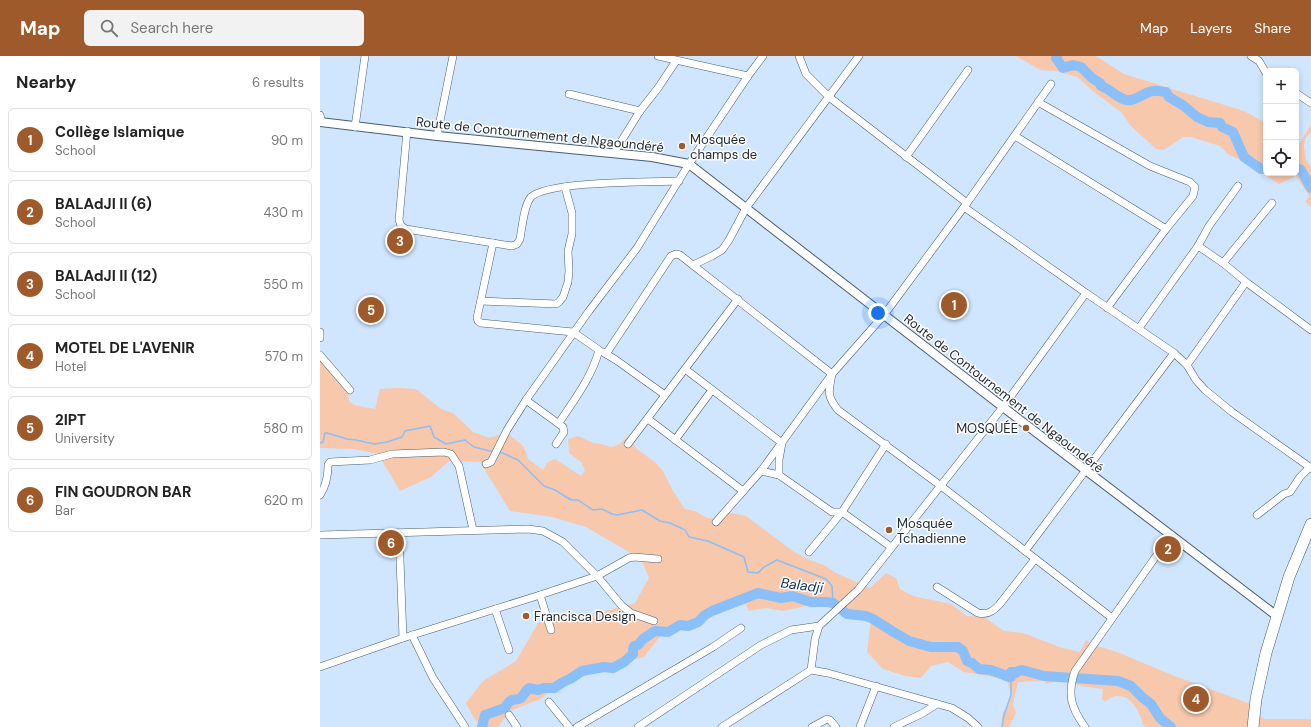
<!DOCTYPE html>
<meta charset="utf-8">
<style>
:root{--surface:#fff;--page:#f2f2f2;--text:#222;--muted:#767676;--line:#e0e0e0;--accent:#9e5a2b}
body{margin:0;font-family:"DM Sans",sans-serif;background:var(--page);color:var(--text)}
.controls{position:absolute;right:12px;top:12px;display:grid;overflow:hidden;border-radius:6px;box-shadow:0 2px 6px #0003}
.controls button{width:36px;height:36px;display:grid;place-items:center;padding:0;border:0;border-bottom:1px solid var(--line);background:var(--surface);color:var(--text);font:20px sans-serif}
.you{position:absolute;left:558px;top:257px;width:14px;height:14px;margin:-10px;border:3px solid #fff;border-radius:50%;background:#1a73e8;box-shadow:0 0 0 6px #1a73e833}
.badge{display:grid;place-items:center;width:26px;height:26px;border-radius:50%;background:var(--accent);color:#fff;font-size:13px;font-weight:700}
.pin{position:absolute;translate:-50% -50%;border:2px solid #fff;box-shadow:0 1px 4px #0006}
.list{margin:0;padding:0;list-style:none}
h2{display:flex;justify-content:space-between;align-items:center;height:52px;margin:0;padding:0 16px;font-size:17px}
h2 small{font-size:13px;font-weight:400;color:var(--muted)}
.list li{display:grid;grid-template-columns:26px 1fr auto;gap:12px;align-items:center;box-sizing:border-box;height:64px;margin:0 8px 8px;padding:0 8px;border:1px solid var(--line);border-radius:6px}
.list b{display:block;font-size:15px;white-space:nowrap}
.list p{margin:0;font-size:13px;white-space:nowrap;color:var(--muted)}
.list em{font-size:13px;font-style:normal;color:var(--muted)}
.icon{flex:none;width:22px;height:22px;fill:none;stroke:currentColor;stroke-width:2;stroke-linecap:round;stroke-linejoin:round}
.map{position:relative;flex:none;width:991px;height:671px;overflow:hidden}
header{display:flex;align-items:center;gap:24px;box-sizing:border-box;height:56px;padding:0 20px;background:var(--accent);color:#fff}
header strong{font-size:19px}
nav{display:flex;gap:22px;margin-inline-start:auto;font-size:14px}
.search{width:280px;height:36px;background:var(--page);display:flex;align-items:center;gap:10px;box-sizing:border-box;padding:0 14px;border-radius:6px;color:var(--muted);font-size:15px}
main{display:flex}
aside{flex:1;background:var(--surface)}
.map>svg:first-child{display:block}
</style>
<header>
<strong>Map</strong>
<div class="search"><svg class="icon" aria-label="search" viewBox="0 0 24 24"><circle cx="10" cy="10" r="6"/><path d="M15 15l6 6"/></svg>Search here</div>
<nav><a>Map</a><a>Layers</a><a>Share</a></nav>
</header>
<main>
<aside>
<h2>Nearby<small>6 results</small></h2>
<ul class="list">
<li><span class="badge">1</span><div><b>Collège Islamique</b><p>School</p></div><em>90 m</em></li>
<li><span class="badge">2</span><div><b>BALAdJI II (6)</b><p>School</p></div><em>430 m</em></li>
<li><span class="badge">3</span><div><b>BALAdJI II (12)</b><p>School</p></div><em>550 m</em></li>
<li><span class="badge">4</span><div><b>MOTEL DE L'AVENIR</b><p>Hotel</p></div><em>570 m</em></li>
<li><span class="badge">5</span><div><b>2IPT</b><p>University</p></div><em>580 m</em></li>
<li><span class="badge">6</span><div><b>FIN GOUDRON BAR</b><p>Bar</p></div><em>620 m</em></li>
</ul>
</aside>
<div class="map">
<svg width="991" height="671" viewBox="0 0 991 671">
<rect width="100%" height="100%" fill="#d0e6fe"/>
<g fill="#f7c8ab">
<polygon points="696,0 776,0 804,18 924,55 946,67 946,117 976,117 976,84 980,87 991,68 991,76 985,83 984,91 986,104 991,111 991,151 985,146 989,140 976,120 959,128 928,107 909,99 900,90 871,81 863,81 844,94 836,93 811,70 801,56 775,37 757,21 736,15 720,14"/>
<path d="M0,296L17,317L27,325L29,345L34,349L55,353L60,333L78,332L96,333L121,353L133,357L153,376L169,382L179,379H190L204,391L208,403L223,414L228,406L235,403L261,420L265,414L261,406L249,397L248,383L258,380L273,387L282,388L291,391L298,389L308,380L317,393L336,407L343,415L353,435L365,453L375,455L387,462L397,463L407,456L426,460L474,496L490,504L506,510L514,516L550,532L566,517L576,522L580,533L593,540L631,548L647,560L664,561L684,575L703,577L742,592L760,596L766,584L774,589L797,596L852,619L928,647L944,663H991V671H827L823,669C821,659 813,641 800,640C794,639 789,643 785,646L782,643L783,633L761,630L749,625L739,624L726,628L725,625L698,626L693,648L696,657L689,671H681L683,656L689,648L692,637L689,632L687,623L644,616L628,606L611,610L601,622L585,620L563,613L547,596L551,562L546,559L533,555L513,546L495,548L463,555L446,552L429,555L425,546L412,548L368,573H362L345,574L324,601L291,609L245,625L220,643L190,655L178,671C155,671 156,665 146,647L163,625L196,605L218,567L251,558L272,559L315,547L329,522L321,503L266,471L232,461L190,455L160,406L129,405L111,421L80,435L58,398L34,393L0,392Z"/>
</g>
<g fill="none" stroke-linecap="round" stroke-linejoin="round">
<g stroke="#8abff9" stroke-width="1.5">
<polyline points="0,387 3,386 5,377 7,377 27,383 36,384 54,388 67,386 82,381 85,375 110,370 114,381 126,388 145,384 154,391 174,396"/>
<polyline points="180,396 198,404 224,430 235,434 251,444 258,444 273,454 282,453 292,458 297,459 322,454 340,465 350,467 365,474 369,481 388,485 424,501 428,516 438,517 444,511 457,504 506,523 512,530 513,547"/>
<polyline points="682,671 684,659 691,639 691,616"/>
</g>
<g stroke="#8abff9" stroke-width="10">
<path d="M737,0L736,2L743,12L753,9L761,11L772,22L780,27L781,30C790,33 796,41 806,44C815,46 824,36 833,35C837,34 842,36 846,36L849,41L864,50L877,61L888,66L900,67L902,71L913,76L924,101L941,113L946,111"/>
<polyline points="976,112 981,114 991,132"/>
<path d="M162,671L165,659L185,652C186,650 187,648 189,646C192,642 197,645 201,642C204,639 205,635 209,632L218,634L224,632H234L243,626L250,623L262,615L284,611L293,612L304,606L313,598V593L314,590L318,589L323,583L335,575L348,576L360,569L368,570L378,566L385,559L392,555L438,537L461,542L472,540L491,546H507L513,547L527,558L546,560L553,563L572,575L589,585L611,591H638L643,595L647,605L652,607L659,613L671,614L689,621H691V616H697L696,617L698,615L702,614L724,620L798,625L811,630L823,642L831,648L840,662L851,671"/>
</g>
<g stroke="#4a5d72" stroke-width="8">
<g id="minor">
<polyline points="338,0 428,20"/>
<polyline points="479,0 486,18 509,41 647,147"/>
<polyline points="931,0 939,5 946,17"/>
<polyline points="976,37 991,47"/>
<polyline points="249,38 320,55"/>
<polyline points="718,46 830,110 870,126 875,131 873,140 846,173 787,252"/>
<polyline points="0,59 2,66"/>
<polyline points="35,71 45,0"/>
<path d="M87,75L79,164L81,170L86,173L192,190L197,188L200,183C202,172 204,149 211,141C227,125 332,126 359,125"/>
<polyline points="117,80 133,0"/>
<polyline points="695,80 846,173"/>
<polyline points="294,97 320,55 338,32 356,5"/>
<polyline points="586,101 648,14"/>
<path d="M173,187L157,262L158,265L161,267L253,276L279,294C272,321 254,344 239,367"/>
<polyline points="903,207 952,147"/>
<polyline points="373,209 392,200 402,194 409,184 426,152 539,0"/>
<polyline points="926,226 991,274"/>
<polyline points="766,237 854,297"/>
<polyline points="161,245 236,248 239,246 243,241 248,226 249,215 248,195 252,178 252,157 245,131"/>
<polyline points="819,272 878,190 889,170 918,130"/>
<polyline points="0,276 0,282"/>
<polyline points="283,296 296,304 345,339"/>
<path d="M286,298L351,200L356,198L360,199L512,318C509,335 506,339 518,354L621,430L792,562"/>
<polyline points="0,299 30,334"/>
<polyline points="867,309 926,226 903,207 878,190"/>
<polyline points="365,313 462,387 459,404 459,419"/>
<polyline points="206,344 243,371 244,376 236,388"/>
<polyline points="328,363 423,435"/>
<polyline points="355,384 392,334"/>
<polyline points="308,388 418,243"/>
<polyline points="166,408 171,406 187,374 206,344 269,255 317,192 369,108 428,20 443,0"/>
<polyline points="441,415 459,419 512,456 522,456 571,491"/>
<path d="M0,439C6,430 8,420 8,409L10,406L50,404L72,398L124,396L131,398L139,410L153,474"/>
<polyline points="937,459 964,438 970,436 980,421 990,411"/>
<polyline points="396,466 441,415 512,318 564,259 647,147 731,28"/>
<polyline points="79,477 83,582"/>
<polyline points="0,479 208,473 223,475 243,486 277,520 302,550 311,557 334,565"/>
<polyline points="705,495 854,297 867,309 876,324 885,334 912,356 991,412"/>
<polyline points="489,496 522,456 566,388"/>
<path d="M617,531L658,557C667,559 672,556 679,549L715,503"/>
<polyline points="220,539 231,574"/>
<polyline points="175,553 189,594"/>
<polyline points="92,579 113,622 145,671"/>
<polyline points="0,611 83,582 220,539 277,520 309,502 314,501 338,503"/>
<polyline points="491,614 495,583 499,570"/>
<polyline points="229,646 249,671"/>
<polyline points="189,659 197,671"/>
<polyline points="257,671 393,591 421,572"/>
<polyline points="318,671 441,589 471,574 499,570 538,534 683,351 766,237 644,151"/>
<polyline points="402,671 491,614 508,617 632,652 648,662 658,671"/>
<polyline points="492,671 507,663 510,664 516,671"/>
<polyline points="540,671 556,630"/>
<polyline points="574,671 603,657 617,648"/>
<path d="M765,671C751,652 747,638 755,615L851,479"/>
</g>
</g>
<g stroke="#4a5d72" stroke-width="10">
<polyline id="tertiary" points="0,66 117,80 332,101 369,108 683,351 957,560"/>
</g>
<g stroke="#4a5d72" stroke-width="12">
<polyline id="primary" points="933,671 936,643 946,597 969,521 991,468"/>
</g>
<use href="#minor" stroke="#fff" stroke-width="7"/>
<use href="#tertiary" stroke="#fff" stroke-width="8"/>
<use href="#primary" stroke="#fff" stroke-width="11"/>
</g>
<g fill="#9e5a2b" stroke="#fff" stroke-width="1.5">
<circle cx="362" cy="90" r="4"/>
<circle cx="706" cy="372" r="4"/>
<circle cx="569" cy="474" r="4"/>
<circle cx="206" cy="560" r="4"/>
</g>
<g text-anchor="middle" stroke-width="3" stroke-linejoin="round" paint-order="stroke">
<g font-size="13" fill="#222a33" stroke="#fff">
<text transform="translate(220 78) rotate(6)" y="5">Route de Contournement de Ngaoundéré</text>
<text transform="translate(684 337) rotate(38)" y="5">Route de Contournement de Ngaoundéré</text>
</g>
<g font-size="13" fill="#222a33" stroke="#fff" text-anchor="start">
<text x="370" y="88">Mosquée<tspan x="370" dy="15">champs de</tspan></text>
<text x="698" y="377" text-anchor="end">MOSQUÉE</text>
<text x="577" y="472">Mosquée<tspan x="577" dy="15">Tchadienne</tspan></text>
<text x="214" y="565">Francisca Design</text>
</g>
<g font-size="14" font-style="italic" fill="#0c3357" stroke="#fff">
<text transform="translate(482 529) rotate(7)" y="5">Baladji</text>
</g>
</g>
</svg>
<div class="controls">
<button>+</button>
<button>−</button>
<button><svg class="icon" aria-label="locate" viewBox="0 0 24 24"><circle cx="12" cy="12" r="6"/><path d="M12 2v4M12 18v4M2 12h4M18 12h4"/></svg></button>
</div>
<div class="you"></div>
<div class="pin badge" style="left:634px;top:249px">1</div>
<div class="pin badge" style="left:848px;top:493px">2</div>
<div class="pin badge" style="left:80px;top:185px">3</div>
<div class="pin badge" style="left:876px;top:643px">4</div>
<div class="pin badge" style="left:51px;top:254px">5</div>
<div class="pin badge" style="left:71px;top:487px">6</div>
</div>
</main>
